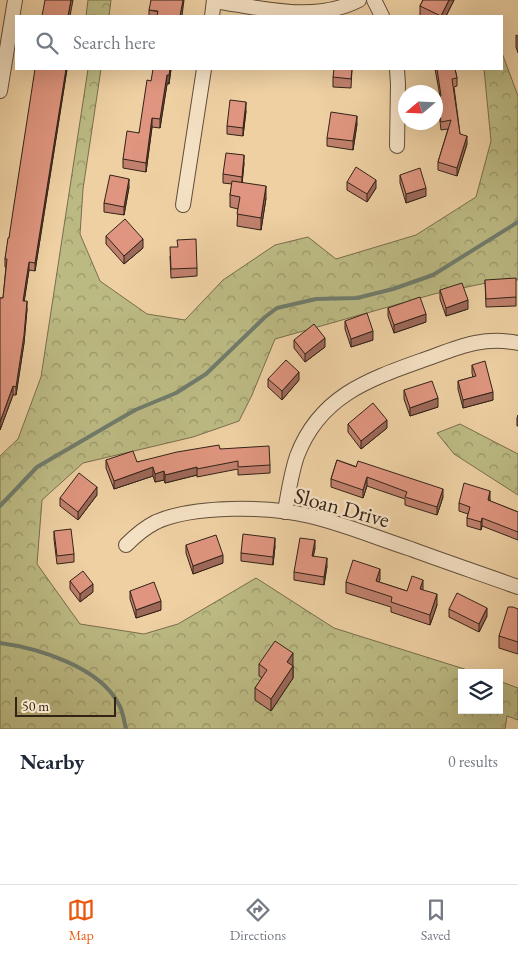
<!DOCTYPE html>
<style>
:root{--surface:#fff;--page:#f2f2f3;--text:#1f2937;--muted:#747a83;--line:#e0e1e3;--accent:#ea580c}
body{margin:0;font-family:"EB Garamond",serif;background:var(--page);color:var(--text)}
.controls{position:absolute;right:15px;bottom:15px;display:grid;overflow:hidden;border-radius:0px;box-shadow:0 5px 20px #0002}
.controls button{width:45px;height:45px;display:grid;place-items:center;padding:0;border:0;border-bottom:1px solid var(--line);background:var(--surface);color:var(--text);font:25px sans-serif}
.compass{position:absolute;left:398px;top:85px;width:45px;height:45px;border-radius:50%;background:var(--surface);box-shadow:0 5px 20px #0002;rotate:251deg}
.scale{position:absolute;left:15px;bottom:12px;width:101px;box-sizing:border-box;padding-left:5px;border:2px solid #332317;border-top:0;font-size:14px;line-height:18px;white-space:nowrap;color:#332317;-webkit-text-stroke:4px #f4e0c3;paint-order:stroke}
.list{margin:0;padding:0;list-style:none}
h2{display:flex;justify-content:space-between;align-items:center;height:65px;margin:0;padding:0 20px;font-size:21px}
h2 small{font-size:16px;font-weight:400;color:var(--muted)}
.icon{flex:none;width:28px;height:28px;fill:none;stroke:currentColor;stroke-width:2;stroke-linecap:round;stroke-linejoin:round}
.map{position:relative;flex:none;width:518px;height:729px;overflow:hidden}
.search{position:absolute;background:var(--surface);box-shadow:0 5px 20px #0002;left:15px;right:15px;top:15px;height:55px;display:flex;align-items:center;gap:12px;box-sizing:border-box;padding:0 18px;border-radius:0px;color:var(--muted);font-size:19px}
.sheet{height:155px;background:var(--surface)}
nav{display:flex;justify-content:space-around;align-items:center;box-sizing:border-box;height:70px;border-top:1px solid var(--line);background:var(--surface);font-size:14px;color:var(--muted)}
nav a{display:grid;justify-items:center;gap:2px}
nav .on{color:var(--accent)}
.map>svg:first-child{display:block}
</style>
<div class="map">
<svg width="518" height="729" viewBox="0 0 518 729">
<defs>
<pattern id="forest-crowns" width="20" height="18" patternUnits="userSpaceOnUse" patternTransform="scale(1.25)"><rect width="20" height="18" fill="#bcba83"/><path d="M2 6a3 3 0 1 1 6 0M12 15a3 3 0 1 1 6 0" fill="none" stroke="#99976a"/></pattern>
</defs>
<rect width="100%" height="100%" fill="#eed0a3"/>
<filter id="stains"><feTurbulence type="fractalNoise" baseFrequency=".004" numOctaves="4"/><feColorMatrix values="0 0 0 0 .2 0 0 0 0 .09 0 0 0 0 .02 0 0 0 .5 -.17"/></filter>
<radialGradient id="worn" r=".72"><stop offset=".6" stop-color="#630" stop-opacity="0"/><stop offset="1" stop-color="#630" stop-opacity=".3"/></radialGradient>
<g fill="url(#forest-crowns)" stroke="#786e4d">
<polygon points="88,0 111,0 109,16 86,16"/>
<polygon points="502,53 518,96 518,280 505,279 434,294 275,339 252,395 239,421 193,437 83,463 42,500 37,564 80,624 144,634 178,624 256,578 334,628 477,673 462,673 462,710 499,710 499,681 518,688 518,720 507,716 505,729 0,729 0,456 18,439 41,377 88,69 101,69 83,189 80,234 100,281 147,314 185,320 223,280 275,245 308,237 336,259 416,235 476,197 491,141 484,69 502,69"/>
<polygon points="460,424 518,454 518,495 454,454 437,433"/>
</g>
<g fill="none" stroke-linecap="round" stroke-linejoin="round">
<g stroke="#707c6c" stroke-width="4">
<polyline points="0,506 37,467 135,410 176,393 206,374 265,317 277,308 316,299 357,298 393,289 433,275 518,222"/>
<path d="M0,643C38,648 99,667 118,703C123,710 124,721 126,729"/>
</g>
<g stroke="#624e3a" stroke-width="16">
<g id="minor">
<polyline points="374,0 382,16"/>
<path d="M214,1C262,8 314,23 359,0"/>
<polyline points="212,16 214,0"/>
<polyline points="397,69 398,84 397,146"/>
<polyline points="0,91 15,0"/>
<polyline points="183,205 204,69"/>
<path d="M285,512C288,493 291,474 297,456C320,395 370,379 426,359C459,347 482,336 518,343"/>
<path d="M126,545C135,536 144,528 156,522C194,505 269,506 310,516C344,524 377,538 411,549C446,562 482,574 518,587"/>
</g>
</g>
<use href="#minor" stroke="#f4e0c3" stroke-width="14"/>
</g>
<g fill="#c0806d" stroke="#332317">
<polygon points="423,0 454,0 446,16 420,16 420,6"/>
<polygon points="149,10 182,16 149,16"/>
<polygon points="516,35 518,36 518,53 516,47"/>
<polygon points="67,69 35,271 29,270 24,301 27,309 24,343 16,395 13,395 0,430 0,298 3,298 6,267 5,267 5,259 9,238"/>
<polygon points="171,69 169,84 167,84 160,128 152,127 146,172 123,168 123,159 139,133 151,81"/>
<polygon points="352,69 351,88 333,87 333,77"/>
<polygon points="435,69 455,69 457,78 457,86 454,87 460,134 467,144 457,176 438,170 438,162 448,129 441,130 438,105 438,97 440,96"/>
<polygon points="246,111 243,136 227,134 227,126"/>
<polygon points="357,124 353,150 327,146 327,138"/>
<polygon points="244,163 242,182 266,198 261,230 237,226 238,209 230,207 230,195 232,184 223,183 223,174"/>
<polygon points="400,175 426,196 406,203 400,183"/>
<polygon points="347,182 376,188 367,202 347,190"/>
<polygon points="129,187 124,215 104,212 104,203"/>
<polygon points="106,236 143,248 124,264 106,244"/>
<polygon points="170,256 197,268 197,276 171,278"/>
<polygon points="485,280 516,297 516,306 486,307"/>
<polygon points="440,290 468,309 446,316 440,299"/>
<polygon points="388,308 426,322 394,333 388,316"/>
<polygon points="345,321 373,340 351,347 345,329"/>
<polygon points="294,340 325,347 305,362 294,348"/>
<polygon points="472,365 493,400 463,408 458,389 458,381 473,377 472,373"/>
<polygon points="268,379 299,380 282,400 268,387"/>
<polygon points="404,390 438,407 410,416 404,399"/>
<polygon points="518,415 518,426 517,426 517,418"/>
<polygon points="348,424 387,428 361,449 348,432"/>
<polygon points="220,449 270,465 270,473 238,475 238,469 197,477 197,475 165,483 164,480 155,482 153,476 114,489 106,468 106,460 137,462"/>
<polygon points="337,460 443,497 437,515 405,505 405,499 367,486 363,498 331,487 331,479"/>
<polygon points="97,495 78,520 60,506 60,498"/>
<polygon points="490,499 490,501 518,512 518,540 482,526 481,530 467,526 467,518 468,514 459,511 459,503"/>
<polygon points="54,531 74,554 74,562 57,564 54,539"/>
<polygon points="186,545 223,563 193,574 186,553"/>
<polygon points="275,546 273,565 241,561 241,553"/>
<polygon points="315,548 313,556 327,566 324,585 294,580 294,572"/>
<polygon points="380,579 379,582 407,591 423,590 437,605 430,625 391,612 391,607 346,593 346,582"/>
<polygon points="70,581 93,592 80,602 70,589"/>
<polygon points="130,591 161,610 136,618 130,599"/>
<polygon points="449,609 487,616 479,632 449,617"/>
<polygon points="518,609 518,654 499,648 499,636"/>
<polygon points="259,664 293,665 293,678 271,711 255,700 255,688 262,678 259,676"/>
</g>
<g fill="#9c6859" stroke="#332317">
<polygon points="71,0 73,0 70,16 68,16"/>
<polygon points="183,0 184,0 182,16 180,16"/>
<polygon points="449,0 454,0 446,16 441,16"/>
<polygon points="66,69 67,69 35,271 35,263"/>
<polygon points="170,69 171,69 169,84 169,75"/>
<polygon points="167,75 167,84 160,128 160,119"/>
<polygon points="246,102 246,111 243,136 243,128"/>
<polygon points="357,116 357,124 353,150 353,141"/>
<polygon points="152,118 152,127 146,172 146,163"/>
<polygon points="467,136 467,144 457,176 457,168"/>
<polygon points="244,155 244,163 242,185 242,177"/>
<polygon points="129,179 129,187 124,215 124,207"/>
<polygon points="376,180 376,188 367,202 367,194"/>
<polygon points="266,186 266,198 261,230 261,218"/>
<polygon points="426,188 426,196 406,203 406,194"/>
<polygon points="143,239 143,248 124,264 124,256"/>
<polygon points="29,262 29,270 23,309 23,301"/>
<polygon points="468,300 468,309 446,316 446,308"/>
<polygon points="27,301 27,309 24,343 16,395 16,387"/>
<polygon points="426,314 426,322 394,333 394,325"/>
<polygon points="373,331 373,340 351,347 351,339"/>
<polygon points="325,338 325,347 305,362 305,354"/>
<polygon points="299,372 299,380 282,400 282,391"/>
<polygon points="13,386 13,395 0,430 0,422"/>
<polygon points="493,392 493,400 463,408 463,400"/>
<polygon points="438,398 438,407 410,416 410,408"/>
<polygon points="387,420 387,428 361,449 361,441"/>
<polygon points="153,467 153,476 114,489 114,481"/>
<polygon points="197,467 197,475 165,483 165,475"/>
<polygon points="164,471 164,480 155,482 155,474"/>
<polygon points="367,477 367,486 363,498 363,490"/>
<polygon points="97,487 97,495 78,520 78,512"/>
<polygon points="443,489 443,497 437,515 437,507"/>
<polygon points="490,491 490,499 488,509 488,500"/>
<polygon points="482,518 482,526 481,530 481,522"/>
<polygon points="275,538 275,546 273,565 273,557"/>
<polygon points="315,540 315,548 312,564 312,556"/>
<polygon points="223,555 223,563 193,574 193,566"/>
<polygon points="327,558 327,566 324,585 324,577"/>
<polygon points="380,569 380,579 376,591 376,581"/>
<polygon points="423,580 423,590 420,589"/>
<polygon points="93,584 93,592 80,602 80,594"/>
<polygon points="437,594 437,605 430,625 430,615"/>
<polygon points="161,601 161,610 136,618 136,610"/>
<polygon points="487,608 487,616 479,632 479,624"/>
<polygon points="293,653 293,665 287,673 287,662"/>
<polygon points="293,666 293,678 271,711 271,699"/>
</g>
<g fill="#df957f" stroke="#332317">
<polygon points="45,0 71,0 68,16 42,16"/>
<polygon points="151,0 183,0 180,16 157,16 158,11 149,10"/>
<polygon points="423,0 449,0 441,16 420,6"/>
<polygon points="35,69 66,69 35,263 29,262 23,301 27,301 24,335 16,387 13,386 0,422 0,298 3,298 7,259 5,259 8,238 9,238 13,211"/>
<polygon points="153,69 170,69 169,75 167,75 160,119 152,118 146,163 123,159 127,131 139,133 147,80 151,81"/>
<polygon points="334,69 352,69 351,79 333,77"/>
<polygon points="437,69 455,69 457,78 452,79 460,134 467,136 457,168 438,162 451,120 441,122 438,97 441,96"/>
<polygon points="230,100 246,102 243,128 227,126"/>
<polygon points="331,112 357,116 353,141 327,138"/>
<polygon points="226,153 244,155 242,177 223,174"/>
<polygon points="356,167 376,180 367,194 347,182"/>
<polygon points="420,168 426,188 406,194 400,175"/>
<polygon points="110,175 129,179 124,207 104,203"/>
<polygon points="232,181 266,186 261,218 237,214 240,197 230,195"/>
<polygon points="125,219 143,239 124,256 106,236"/>
<polygon points="196,239 197,268 171,269 170,247 178,247 177,240"/>
<polygon points="516,278 516,297 486,299 485,280"/>
<polygon points="462,283 468,300 446,308 440,290"/>
<polygon points="420,297 426,314 394,325 388,308"/>
<polygon points="367,313 373,331 351,339 345,321"/>
<polygon points="314,324 325,338 305,354 294,340"/>
<polygon points="286,360 299,372 282,391 268,379"/>
<polygon points="485,361 493,392 463,400 458,381 476,376 472,365"/>
<polygon points="432,381 438,398 410,408 404,390"/>
<polygon points="373,403 387,420 361,441 348,424"/>
<polygon points="219,445 220,449 269,446 270,465 238,467 238,461 197,469 197,467 165,475 164,471 155,474 153,467 114,481 106,460 133,451 137,462 177,452"/>
<polygon points="337,460 356,467 358,461 443,489 437,507 405,497 407,492 367,477 363,490 331,479"/>
<polygon points="79,473 97,487 78,512 60,498"/>
<polygon points="464,483 490,491 488,500 518,512 518,532 482,518 481,522 467,518 470,507 459,503"/>
<polygon points="71,529 74,554 57,556 54,531"/>
<polygon points="243,534 275,538 273,557 241,553"/>
<polygon points="216,535 223,555 193,566 186,545"/>
<polygon points="300,538 315,540 312,556 327,558 324,577 294,572"/>
<polygon points="353,560 380,569 376,581 407,591 412,576 423,580 420,589 437,594 430,615 391,602 392,597 346,582"/>
<polygon points="83,571 93,584 80,594 70,581"/>
<polygon points="154,582 161,601 136,610 130,591"/>
<polygon points="457,593 487,608 479,624 449,609"/>
<polygon points="508,607 513,607 518,609 518,642 499,636"/>
<polygon points="275,641 293,653 287,662 293,666 271,699 255,688 267,670 259,664"/>
</g>
<g text-anchor="middle" stroke-width="5" stroke-linejoin="round" paint-order="stroke">
<g font-size="22" fill="#332317" stroke="#f4e0c3">
<text transform="translate(342 507) rotate(15)" y="8">Sloan Drive</text>
</g>
</g>
<rect width="100%" height="100%" filter="url(#stains)"/>
<rect width="100%" height="100%" fill="url(#worn)"/>
</svg>
<div class="controls">
<button><svg class="icon" aria-label="layers" viewBox="0 0 24 24"><path d="M12 4l9 5-9 5-9-5zM3 14l9 5 9-5"/></svg></button>
</div>
<svg class="compass" viewBox="-18 -18 36 36"><path d="M0-13l5 13h-10z" fill="#e53935"/><path d="M0 13l5-13h-10z" fill="#747a83"/></svg>
<div class="scale">50 m</div>
<div class="search"><svg class="icon" aria-label="search" viewBox="0 0 24 24"><circle cx="10" cy="10" r="6"/><path d="M15 15l6 6"/></svg>Search here</div>
</div>
<section class="sheet">
<h2>Nearby<small>0 results</small></h2>
<ul class="list">
</ul>
</section>
<nav>
<a class="on"><svg class="icon" aria-label="map" viewBox="0 0 24 24"><path d="M3 6l6-2 6 2 6-2v14l-6 2-6-2-6 2zM9 4v14M15 6v14"/></svg>Map</a>
<a><svg class="icon" aria-label="directions" viewBox="0 0 24 24"><path d="M12 3l9 9-9 9-9-9zM9 14v-3h6M13 9l2 2-2 2"/></svg>Directions</a>
<a><svg class="icon" aria-label="saved" viewBox="0 0 24 24"><path d="M7 4h10v16l-5-4-5 4z"/></svg>Saved</a>
</nav>
